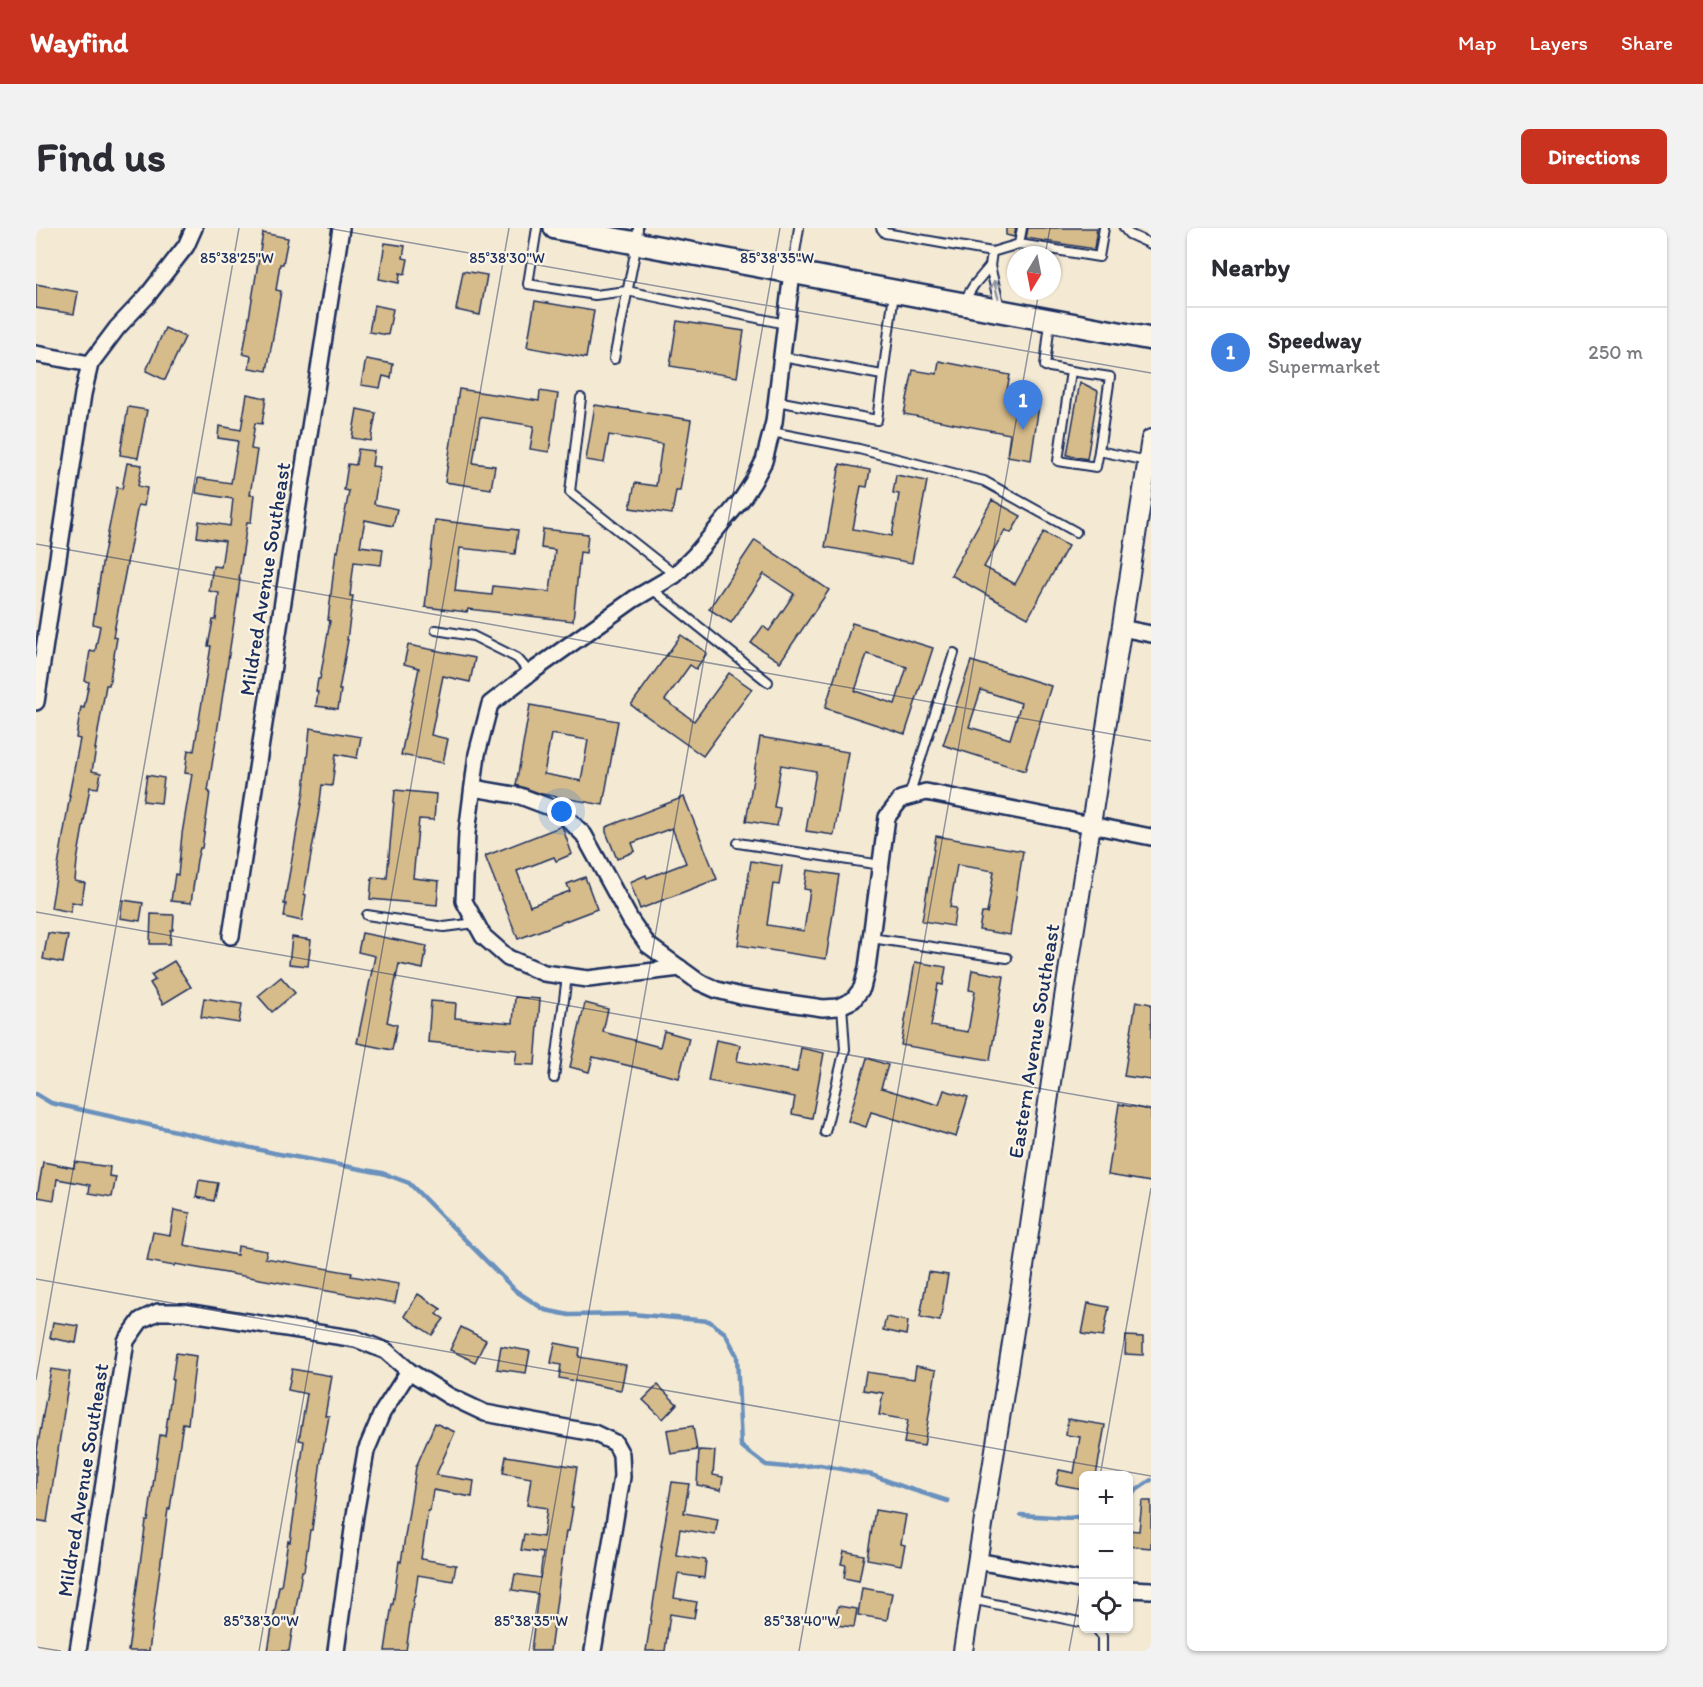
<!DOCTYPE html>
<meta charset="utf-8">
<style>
:root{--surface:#fff;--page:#f2f2f3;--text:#2b2b33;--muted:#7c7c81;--line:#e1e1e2;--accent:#c8321e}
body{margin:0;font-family:Itim,sans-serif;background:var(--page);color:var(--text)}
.controls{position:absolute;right:18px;bottom:18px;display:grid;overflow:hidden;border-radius:9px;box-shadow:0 2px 4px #0004}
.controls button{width:54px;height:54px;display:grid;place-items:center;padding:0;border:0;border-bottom:2px solid var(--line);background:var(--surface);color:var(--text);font:30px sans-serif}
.compass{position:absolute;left:971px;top:18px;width:54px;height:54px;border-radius:50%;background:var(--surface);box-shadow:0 2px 4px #0004;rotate:190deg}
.you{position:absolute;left:526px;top:584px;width:21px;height:21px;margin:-15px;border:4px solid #fff;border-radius:50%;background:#1a73e8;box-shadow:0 0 0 9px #1a73e833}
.badge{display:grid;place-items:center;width:39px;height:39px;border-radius:50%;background:var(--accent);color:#fff;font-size:20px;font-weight:700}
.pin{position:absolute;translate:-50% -50px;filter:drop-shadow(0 2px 3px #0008)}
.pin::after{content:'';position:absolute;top:32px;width:21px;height:18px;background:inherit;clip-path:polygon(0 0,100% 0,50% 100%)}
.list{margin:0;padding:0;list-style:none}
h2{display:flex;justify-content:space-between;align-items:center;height:78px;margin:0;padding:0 24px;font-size:26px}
h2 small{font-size:20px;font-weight:400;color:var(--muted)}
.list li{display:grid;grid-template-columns:39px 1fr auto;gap:18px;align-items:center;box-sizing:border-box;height:90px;padding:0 24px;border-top:2px solid var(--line)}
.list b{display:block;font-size:22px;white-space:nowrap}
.list p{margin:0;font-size:20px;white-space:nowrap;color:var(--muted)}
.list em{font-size:20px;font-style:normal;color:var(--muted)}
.icon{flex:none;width:33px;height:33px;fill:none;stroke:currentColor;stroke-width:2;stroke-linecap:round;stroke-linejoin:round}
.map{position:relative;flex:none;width:1115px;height:1423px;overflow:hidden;border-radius:9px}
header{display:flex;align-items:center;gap:36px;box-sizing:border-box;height:84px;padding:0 30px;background:var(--accent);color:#fff}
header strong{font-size:28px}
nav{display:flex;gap:33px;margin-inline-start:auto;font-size:21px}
.intro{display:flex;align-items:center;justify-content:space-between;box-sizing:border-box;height:144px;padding:0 36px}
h1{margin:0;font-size:42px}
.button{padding:15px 27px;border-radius:9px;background:var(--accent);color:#fff;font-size:21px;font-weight:700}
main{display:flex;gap:36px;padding:0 36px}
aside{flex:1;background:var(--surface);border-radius:9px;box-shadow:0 2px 4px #0004}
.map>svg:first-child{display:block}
</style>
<header>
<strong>Wayfind</strong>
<nav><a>Map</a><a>Layers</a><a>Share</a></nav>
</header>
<div class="intro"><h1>Find us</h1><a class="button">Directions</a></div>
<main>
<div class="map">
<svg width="1115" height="1423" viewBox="0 0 1115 1423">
<rect width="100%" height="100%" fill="#f4e9d3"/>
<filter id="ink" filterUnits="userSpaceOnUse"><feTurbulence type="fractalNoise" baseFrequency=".0167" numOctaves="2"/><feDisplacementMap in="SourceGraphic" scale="12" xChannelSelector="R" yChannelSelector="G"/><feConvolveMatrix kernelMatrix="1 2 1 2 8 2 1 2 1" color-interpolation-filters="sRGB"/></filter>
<g filter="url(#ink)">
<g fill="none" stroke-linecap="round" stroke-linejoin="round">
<g stroke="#6a91bd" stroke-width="4.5">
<polyline points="0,866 15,875 238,925 346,945 373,955 480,1063 509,1082 533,1087 596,1086 673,1093 689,1105 701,1128 705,1218 730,1237 750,1239 784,1237 836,1247 871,1260 912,1273"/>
<polyline points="1092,1268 1115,1252"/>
<polyline points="985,1287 1033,1290 1048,1288"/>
</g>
</g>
<g fill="#d6bb8b" stroke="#1b2f5e" stroke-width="1.5" fill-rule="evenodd">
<polygon points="970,0 980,0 978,9 970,7"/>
<polygon points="992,0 1061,0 1058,21 990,10"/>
<polygon points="227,5 252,10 247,36 244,36 240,62 245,63 231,143 213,140 215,128 207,126"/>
<polygon points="349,15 369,18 367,30 372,31 369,46 364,45 363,55 343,51"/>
<polygon points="427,43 451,47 444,87 420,82"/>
<polygon points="0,56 42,64 38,86 0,80"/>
<polygon points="499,73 558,83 550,130 491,119"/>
<polygon points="338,77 357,81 352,107 333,104"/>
<polygon points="641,93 708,103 701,149 634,138"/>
<polygon points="129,100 149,109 129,152 110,143"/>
<polygon points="330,131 357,136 355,150 347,148 344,160 325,157"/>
<polygon points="903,133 974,147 969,172 1003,177 995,232 971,228 974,206 868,186 877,142 901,146"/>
<polygon points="1044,154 1062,163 1051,231 1031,227"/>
<polygon points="423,161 503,173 504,163 522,166 513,224 494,221 498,198 444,189 437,235 459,238 455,261 409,254"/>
<polygon points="211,166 230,170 226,196 219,195 215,221 221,222 214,267 218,267 215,294 211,294 203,351 204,351 201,374 172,563 174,564 166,620 164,620 161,632 155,675 135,673 139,646 142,647 146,606 156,546 149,545 152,522 158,523 175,418 172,418 177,392 180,392 183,365 173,363 177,338 185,339 189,313 161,309 163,293 194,298 197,271 160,265 162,250 195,255 202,213 182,210 183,198 205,202"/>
<polygon points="559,177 655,192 644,263 640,263 636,286 594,280 599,255 620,258 626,216 573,207 568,235 550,232"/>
<polygon points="92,179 111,182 102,230 84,227"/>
<polygon points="321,181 340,185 335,213 316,210"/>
<polygon points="322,221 338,223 336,238 344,239 338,276 361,281 357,298 329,292 324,318 347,321 345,337 318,334 314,368 317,368 311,412 312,412 303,462 305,462 302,481 280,478 282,464 280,463 282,451 284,451 294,393 292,392 300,323 302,324 313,263 308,262 312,236 320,237"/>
<polygon points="91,235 106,237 102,258 111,260 108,278 102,277 77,409 81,410 73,457 70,457 59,521 60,521 56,543 65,545 62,560 54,559 41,633 39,653 49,655 45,676 36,674 35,684 15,680 34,567 33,567 44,511 40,510 45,479 48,480 53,454 49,453 54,423 59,424 64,398 57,396 66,336 81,259 86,261"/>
<polygon points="804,236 834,242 831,259 825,258 817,301 856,308 863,266 857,265 860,247 891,253 876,335 789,319"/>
<polygon points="956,272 985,288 975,305 969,302 948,339 979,356 1008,304 1032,318 992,390 915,347"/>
<polygon points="399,292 482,302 479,326 424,320 419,363 456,367 457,358 514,364 519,322 505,320 507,301 552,306 550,325 544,324 537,393 432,381 431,384 389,379"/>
<polygon points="719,312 793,362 744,434 715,415 727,398 733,403 758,366 728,346 695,395 673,381"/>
<path d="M816,395L897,420L869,506L789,480ZM831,426L871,439L859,476L819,463Z"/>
<polygon points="645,407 671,425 660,441 654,437 629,472 658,493 693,445 716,461 667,528 595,477"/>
<polygon points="372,417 439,430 434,454 407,448 395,507 412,511 407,535 365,527 383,440 368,436"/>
<path d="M935,433L1015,458L989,543L907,517ZM945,462L985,475L974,511L933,499Z"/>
<path d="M494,477L582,493L567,577L506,566L480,557ZM515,506L552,512L545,553L508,546Z"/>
<polygon points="274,500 325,509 321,530 300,526 296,558 286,557 283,582 268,666 270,667 266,693 248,689 250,676 248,676 268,563"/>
<polygon points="724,509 812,524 798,607 770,603 780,543 745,537 738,579 744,580 741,598 710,593"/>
<polygon points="111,547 128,550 125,575 107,573"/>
<polygon points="359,562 400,566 398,592 383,591 377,650 403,653 401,677 334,671 336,649 351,650"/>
<polygon points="648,569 681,651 604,681 594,654 610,647 611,650 650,635 636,600 596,615 599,623 581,631 570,604 570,599"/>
<polygon points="526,598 536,626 520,633 518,629 481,643 494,678 534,663 531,656 549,649 561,681 482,711 449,628"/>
<polygon points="900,608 987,623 974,707 943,702 946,685 951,685 958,643 921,637 914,679 920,680 917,698 886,693"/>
<polygon points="715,633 746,638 743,657 737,656 731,697 768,703 774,662 768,661 771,642 803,647 790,731 702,717"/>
<polygon points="87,672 107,675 104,693 84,690"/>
<polygon points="115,686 138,687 137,702 135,702 134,716 114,716"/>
<polygon points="12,705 32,708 27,735 7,731"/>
<polygon points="326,705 391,718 387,741 363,736 351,794 361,797 356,822 321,815 339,728 322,724"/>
<polygon points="256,709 275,712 272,738 253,736"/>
<polygon points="138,733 155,759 127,776 114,755 119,752 115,747"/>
<polygon points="879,734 910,739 907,757 902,756 895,798 932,804 939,763 933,762 936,742 968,748 954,832 865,817"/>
<polygon points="245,749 259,765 236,784 222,768"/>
<polygon points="479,769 504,771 499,837 479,836 481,822 392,814 395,773 420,775 419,790 477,795"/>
<polygon points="168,770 206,776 203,795 165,789"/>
<polygon points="1100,773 1115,776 1115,852 1088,848"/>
<polygon points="549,775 572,781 567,804 624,819 628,803 653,810 643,850 557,829 553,844 534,839"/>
<polygon points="680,812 704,817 701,833 761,844 765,820 788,825 776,890 756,886 759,869 672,853"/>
<polygon points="831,830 852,837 845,860 903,877 908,862 932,869 920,909 835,884 830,899 812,893"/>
<polygon points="1083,876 1115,882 1115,954 1072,947"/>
<polygon points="7,934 38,940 39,934 74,939 73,948 80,949 76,969 53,965 54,957 21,951 18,972 1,969"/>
<polygon points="163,952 182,955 178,973 160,969"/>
<polygon points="138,982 154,985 148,1017 201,1027 202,1018 231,1023 229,1030 316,1045 315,1048 363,1056 359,1075 139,1036 138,1038 111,1033 117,1004 134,1007"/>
<polygon points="892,1044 912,1047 904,1093 884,1089"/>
<polygon points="382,1066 405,1081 401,1086 408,1091 396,1107 368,1088"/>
<polygon points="1052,1075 1073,1079 1067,1109 1046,1106"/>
<polygon points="850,1089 872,1093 870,1107 847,1102"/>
<polygon points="17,1094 43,1098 40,1115 14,1110"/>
<polygon points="425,1099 450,1112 439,1134 414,1122"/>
<polygon points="1090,1108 1107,1109 1107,1127 1089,1126"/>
<polygon points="519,1115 544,1120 543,1129 590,1137 585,1162 523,1150 525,1137 515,1135"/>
<polygon points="465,1118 494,1123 490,1145 461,1141"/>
<polygon points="140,1125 160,1128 152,1196 147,1195 134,1281 132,1281 113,1423 92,1423 110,1293 112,1293 124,1207 129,1208 137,1152 136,1152"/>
<polygon points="880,1138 900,1142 888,1218 868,1215 872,1192 843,1187 847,1165 827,1162 830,1144 878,1151"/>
<polygon points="15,1141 34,1144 11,1294 0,1292 0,1227"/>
<polygon points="256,1141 296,1148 289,1188 293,1188 285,1232 276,1302 274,1302 268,1343 266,1343 253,1423 232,1423 243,1358 245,1358 252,1313 254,1314 268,1213 263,1212 271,1166 252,1162"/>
<polygon points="622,1157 641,1176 627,1191 607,1172"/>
<polygon points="1032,1191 1069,1197 1060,1248 1047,1248 1047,1261 1020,1256 1023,1242 1038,1245 1044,1209 1030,1207"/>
<polygon points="399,1195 419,1204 400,1247 438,1253 436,1269 397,1262 394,1283 392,1283 385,1331 420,1337 417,1353 382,1347 379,1368 378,1368 370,1423 349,1423 356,1376 357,1376 363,1333 365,1334 380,1239"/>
<polygon points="657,1198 661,1222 635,1226 631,1202"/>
<polygon points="663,1222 679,1223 677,1247 687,1249 685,1262 661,1257"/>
<polygon points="470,1228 541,1239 535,1279 537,1279 533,1303 530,1303 514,1423 495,1423 502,1366 476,1362 479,1346 504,1350 507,1325 485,1322 488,1306 507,1309 511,1280 491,1277 495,1250 467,1245"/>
<polygon points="636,1254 653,1256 648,1285 682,1291 679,1307 644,1301 640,1327 670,1332 668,1350 642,1346 638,1370 661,1374 658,1390 634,1386 629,1423 610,1423 626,1318 625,1318"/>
<polygon points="1106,1273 1115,1273 1115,1320 1092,1318 1092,1302 1103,1303"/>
<polygon points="839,1282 870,1287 865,1316 869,1317 865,1337 831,1331"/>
<polygon points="808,1323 828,1327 823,1353 808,1350 810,1337 805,1336"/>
<polygon points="826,1360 856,1365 851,1392 822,1387"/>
<polygon points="802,1378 821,1381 818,1399 799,1397"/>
</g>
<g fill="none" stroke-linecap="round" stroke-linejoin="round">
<g stroke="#1b2f5e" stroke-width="12">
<g id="service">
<polyline points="501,0 492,56 559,67 591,63 750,96"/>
<polyline points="845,0 849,5 956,24"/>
<polyline points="986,0 983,16 1063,29 1068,0"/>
<polyline points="1088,0 1093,6 1115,16"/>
<polyline points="756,43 763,0"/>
<polyline points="928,73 938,57 954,38"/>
<polyline points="964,80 954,38 956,24 983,16"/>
<polyline points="1014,93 1009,138 1035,143 1022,233 1060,239 1063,223 1111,233"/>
<polyline points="746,129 846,147"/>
<polyline points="578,131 601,15 602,0"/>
<polyline points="1035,143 1074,149 1063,223"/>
<polyline points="545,170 534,264 639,347"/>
<polyline points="741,173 841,192 858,65"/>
<polyline points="736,204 823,221 948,253 1040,304"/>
<polyline points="616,361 732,454"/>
<polyline points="400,402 437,408 481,430 494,445"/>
<polyline points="873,568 918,425"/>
<polyline points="702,615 845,637"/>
<polyline points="331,687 408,699 440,695"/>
<polyline points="835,710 971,730"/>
<polyline points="518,850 531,748"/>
<polyline points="789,904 809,821 806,777"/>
<polyline points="935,1371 1048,1395"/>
<polyline points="1060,1400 1066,1408 1066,1423"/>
</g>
</g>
<g stroke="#1b2f5e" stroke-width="20">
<g id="minor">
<polyline points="0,126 54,136"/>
<polyline points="1085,400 1115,406"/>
<polyline points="0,474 47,166 54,136 81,100 111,68 150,18 158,0"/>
<polyline points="437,560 484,568 524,583 548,607 595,693 612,717 663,754 681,762 705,768 787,780 802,779 817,772 826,760 831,740 851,589 865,571 890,564 1115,609"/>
<polyline points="195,708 305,0"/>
<polyline points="644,740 552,751 508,745 472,730 447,708 428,673 431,605 441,526 454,476 494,445 598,371 639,347 659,327 706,271 717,254 728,233 738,194 756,44"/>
<polyline points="941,1333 1048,1353"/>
<polyline points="1092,1361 1115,1362"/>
<polyline points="42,1423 90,1113 105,1092 122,1084 149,1084 320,1111 350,1123 373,1143 413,1168 449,1185 558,1205 579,1215 585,1226 586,1249 557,1423"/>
<polyline points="300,1423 319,1287 330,1223 346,1185 373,1143"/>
</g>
</g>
<g stroke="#1b2f5e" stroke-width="22">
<polyline id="tertiary" points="927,1423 987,1046 1016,847 1115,211"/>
</g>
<g stroke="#1b2f5e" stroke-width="26">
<polyline id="secondary" points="519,0 1115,111"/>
</g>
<use href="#service" stroke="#fcf5e5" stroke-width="8"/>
<use href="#minor" stroke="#fcf5e5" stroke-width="15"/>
<use href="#tertiary" stroke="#fcf5e5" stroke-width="18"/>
<use href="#secondary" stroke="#fcf5e5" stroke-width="21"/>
</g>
<defs><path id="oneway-shaft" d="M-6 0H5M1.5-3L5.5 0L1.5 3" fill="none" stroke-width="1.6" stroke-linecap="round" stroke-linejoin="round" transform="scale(1.5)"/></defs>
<use stroke="#8c92a2" href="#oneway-shaft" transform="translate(960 61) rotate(-104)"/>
</g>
<path fill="none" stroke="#1b2f5e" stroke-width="1.5" stroke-opacity="0.45" d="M291,0L1115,145M1009,27L1014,0M0,316L1115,513M0,684L1115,880M0,1051L1115,1248M0,1152L203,0M1064,1248L1115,960M0,1419L25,1423M223,1423L473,0M493,1423L744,0M763,1423L1003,63M1033,1423L1048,1343"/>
<g text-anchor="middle" stroke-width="4.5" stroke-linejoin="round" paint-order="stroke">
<g font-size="21" fill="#1b2f5e" stroke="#fcf5e5">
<text transform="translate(229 351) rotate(-81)" y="7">Mildred Avenue Southeast</text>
<text transform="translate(998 813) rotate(-81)" y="7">Eastern Avenue Southeast</text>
<text transform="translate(47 1252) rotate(-81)" y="7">Mildred Avenue Southeast</text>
</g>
</g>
<g font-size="15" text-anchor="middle" fill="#1b2f5e" stroke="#fcf5e5" stroke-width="4.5" stroke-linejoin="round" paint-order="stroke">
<text x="201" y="35">85°38'25"W</text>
<text x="471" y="35">85°38'30"W</text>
<text x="741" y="35">85°38'35"W</text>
<text x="225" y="1398">85°38'30"W</text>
<text x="495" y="1398">85°38'35"W</text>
<text x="766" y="1398">85°38'40"W</text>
</g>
</svg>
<div class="controls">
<button>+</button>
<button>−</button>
<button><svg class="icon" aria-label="locate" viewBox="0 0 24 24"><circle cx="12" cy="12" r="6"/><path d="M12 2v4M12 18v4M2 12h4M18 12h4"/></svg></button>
</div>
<svg class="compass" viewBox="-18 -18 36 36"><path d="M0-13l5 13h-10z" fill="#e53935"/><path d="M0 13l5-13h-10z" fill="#7c7c81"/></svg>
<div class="you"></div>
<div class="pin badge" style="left:987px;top:202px;background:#3f7fe0">1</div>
</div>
<aside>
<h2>Nearby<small></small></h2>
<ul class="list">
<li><span class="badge" style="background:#3f7fe0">1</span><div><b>Speedway</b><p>Supermarket</p></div><em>250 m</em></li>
</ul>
</aside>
</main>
